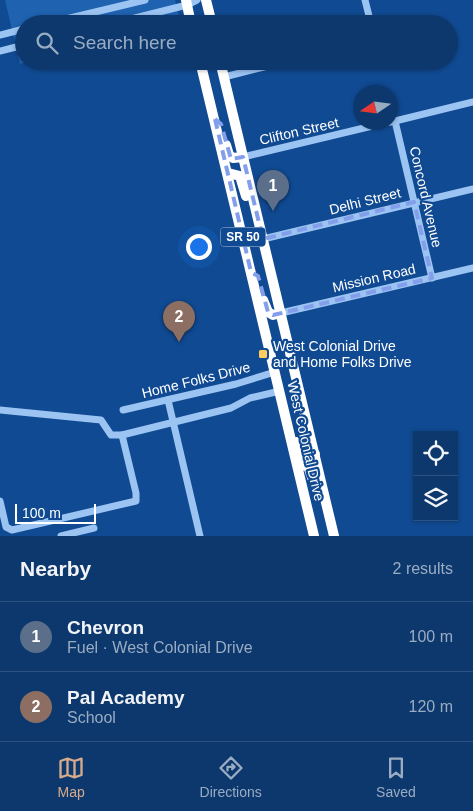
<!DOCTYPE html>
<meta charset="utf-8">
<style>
:root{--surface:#0c386e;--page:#1a4376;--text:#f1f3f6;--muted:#9aacc2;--line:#2c5281;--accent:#d6ab8b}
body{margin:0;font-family:Helvetica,sans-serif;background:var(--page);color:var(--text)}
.controls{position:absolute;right:15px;bottom:15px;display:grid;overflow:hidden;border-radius:0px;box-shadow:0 1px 4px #0004}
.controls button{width:45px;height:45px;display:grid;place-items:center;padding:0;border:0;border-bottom:1px solid var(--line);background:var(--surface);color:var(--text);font:25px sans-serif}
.compass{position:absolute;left:353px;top:85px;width:45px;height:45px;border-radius:50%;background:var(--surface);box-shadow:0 1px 4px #0004;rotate:257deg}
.scale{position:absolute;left:15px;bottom:12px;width:81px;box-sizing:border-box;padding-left:5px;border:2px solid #fff;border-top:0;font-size:14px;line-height:18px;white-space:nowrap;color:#fff;-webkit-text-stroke:4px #104a92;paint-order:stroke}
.you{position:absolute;left:198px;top:246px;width:18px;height:18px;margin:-12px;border:4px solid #fff;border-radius:50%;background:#1a73e8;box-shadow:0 0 0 8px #1a73e833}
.badge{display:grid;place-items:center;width:32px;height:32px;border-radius:50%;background:var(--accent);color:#fff;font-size:16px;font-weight:700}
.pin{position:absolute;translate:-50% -41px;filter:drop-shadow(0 1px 2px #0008)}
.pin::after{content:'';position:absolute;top:26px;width:18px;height:15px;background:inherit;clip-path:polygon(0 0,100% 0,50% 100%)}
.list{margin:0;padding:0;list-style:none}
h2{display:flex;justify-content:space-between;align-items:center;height:65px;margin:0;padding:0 20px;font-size:21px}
h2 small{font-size:16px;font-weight:400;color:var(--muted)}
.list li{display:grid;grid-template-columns:32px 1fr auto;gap:15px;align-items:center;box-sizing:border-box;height:70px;padding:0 20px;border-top:1px solid var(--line)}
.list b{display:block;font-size:19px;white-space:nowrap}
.list p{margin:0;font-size:16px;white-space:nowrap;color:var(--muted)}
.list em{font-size:16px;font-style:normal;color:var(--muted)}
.icon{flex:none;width:28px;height:28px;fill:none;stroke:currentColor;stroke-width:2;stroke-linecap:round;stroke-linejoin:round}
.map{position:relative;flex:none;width:473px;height:536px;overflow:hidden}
.search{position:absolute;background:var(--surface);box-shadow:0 1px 4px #0004;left:15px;right:15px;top:15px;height:55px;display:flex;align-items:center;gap:12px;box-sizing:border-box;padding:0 18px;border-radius:28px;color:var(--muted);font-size:19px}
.sheet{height:205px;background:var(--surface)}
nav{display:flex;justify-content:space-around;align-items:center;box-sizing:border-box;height:70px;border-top:1px solid var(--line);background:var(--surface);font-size:14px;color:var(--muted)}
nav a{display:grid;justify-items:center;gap:2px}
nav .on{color:var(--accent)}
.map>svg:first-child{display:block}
</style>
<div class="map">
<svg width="473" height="536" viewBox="0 0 473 536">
<rect width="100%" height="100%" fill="#104a92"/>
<polygon fill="#1e62b0" points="5,0 175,0 181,24 24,24 24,61 31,61 20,64"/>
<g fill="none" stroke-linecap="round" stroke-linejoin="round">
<g stroke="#9bc4f3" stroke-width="7">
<polyline points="365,0 371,24"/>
<polyline points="45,24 145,0"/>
<polyline points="111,24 187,5 197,0"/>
<polyline points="0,35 24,29"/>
<polyline points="0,51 24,45"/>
<polyline points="224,77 288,61"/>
<polyline points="395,121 432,278"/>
<polyline points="391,122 473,102"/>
<polyline points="243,157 389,122"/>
<polyline points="263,239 473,189"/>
<polyline points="281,313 473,268"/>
<polyline points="168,400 200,536"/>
<polyline points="0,410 101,420 111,435 122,435 231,408 250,398 280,391"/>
<polyline points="123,410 236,384 275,372"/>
<polyline points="0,501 6,527 12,530 136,501 136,493 122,435"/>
<polyline points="61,536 94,528"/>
</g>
<g stroke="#fff" stroke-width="10">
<polyline points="186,0 191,24"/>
<polyline points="206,0 212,24"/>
<polyline points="200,61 314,536"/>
<polyline points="220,61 334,536"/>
<polyline points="226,145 229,155 233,158 243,157"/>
<polyline points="228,173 240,176 246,196"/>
<polyline points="263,300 268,312 273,315 281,313"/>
<polyline points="297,442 302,455 306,457 315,454"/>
<polyline points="298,465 308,466 316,488"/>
</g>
</g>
<path fill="none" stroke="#839eea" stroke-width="4" stroke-dasharray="10 6" stroke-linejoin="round" d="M215,119L221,124L231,159L243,157L263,239L414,202L432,278L273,315L268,312L258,276L251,272Z"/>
<rect fill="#ffce5e" stroke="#104a92" stroke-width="2" x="258" y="349" width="10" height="10" rx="2.5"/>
<g text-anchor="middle" stroke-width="4.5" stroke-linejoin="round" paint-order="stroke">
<rect fill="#104a92" stroke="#b7c9de" stroke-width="1" x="220.5" y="227.5" width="45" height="19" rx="4"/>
<g font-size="12" font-weight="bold" fill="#fff">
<text x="243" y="241">SR 50</text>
</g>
<g font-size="14" fill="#fff" stroke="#104a92">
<text transform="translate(299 131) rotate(-13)" y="5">Clifton Street</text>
<text transform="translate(426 197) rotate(77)" y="5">Concord Avenue</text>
<text transform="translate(365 201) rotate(-14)" y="5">Delhi Street</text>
<text transform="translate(374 278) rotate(-13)" y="5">Mission Road</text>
<text transform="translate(196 380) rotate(-14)" y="5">Home Folks Drive</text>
<text transform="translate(306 441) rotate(77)" y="5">West Colonial Drive</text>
</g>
<g font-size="14" fill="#fff" stroke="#104a92" text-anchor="start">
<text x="273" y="351">West Colonial Drive<tspan x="273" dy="16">and Home Folks Drive</tspan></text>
</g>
</g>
</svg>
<div class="controls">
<button><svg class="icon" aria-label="locate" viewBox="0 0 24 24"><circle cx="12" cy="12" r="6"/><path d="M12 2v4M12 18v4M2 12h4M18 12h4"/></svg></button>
<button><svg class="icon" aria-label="layers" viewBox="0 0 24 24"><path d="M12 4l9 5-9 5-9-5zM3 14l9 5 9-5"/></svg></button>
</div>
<svg class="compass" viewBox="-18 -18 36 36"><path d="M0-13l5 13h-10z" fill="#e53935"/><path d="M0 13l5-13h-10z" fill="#9aacc2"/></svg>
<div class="scale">100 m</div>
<div class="you"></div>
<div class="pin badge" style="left:273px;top:211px;background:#5c6f8a">1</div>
<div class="pin badge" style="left:179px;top:342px;background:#8d6e63">2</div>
<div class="search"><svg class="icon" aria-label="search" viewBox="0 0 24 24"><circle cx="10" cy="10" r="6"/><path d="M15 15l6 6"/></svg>Search here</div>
</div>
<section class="sheet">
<h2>Nearby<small>2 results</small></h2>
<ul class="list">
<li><span class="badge" style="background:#5c6f8a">1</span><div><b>Chevron</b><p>Fuel · West Colonial Drive</p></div><em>100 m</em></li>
<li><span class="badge" style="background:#8d6e63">2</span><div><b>Pal Academy</b><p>School</p></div><em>120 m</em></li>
</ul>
</section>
<nav>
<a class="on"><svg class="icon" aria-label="map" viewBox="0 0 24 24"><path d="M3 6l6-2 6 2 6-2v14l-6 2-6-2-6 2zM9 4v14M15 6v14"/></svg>Map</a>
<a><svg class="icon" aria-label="directions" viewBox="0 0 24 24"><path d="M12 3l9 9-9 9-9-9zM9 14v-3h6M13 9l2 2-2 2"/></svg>Directions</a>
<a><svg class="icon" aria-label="saved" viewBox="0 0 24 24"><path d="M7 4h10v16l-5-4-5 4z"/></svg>Saved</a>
</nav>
